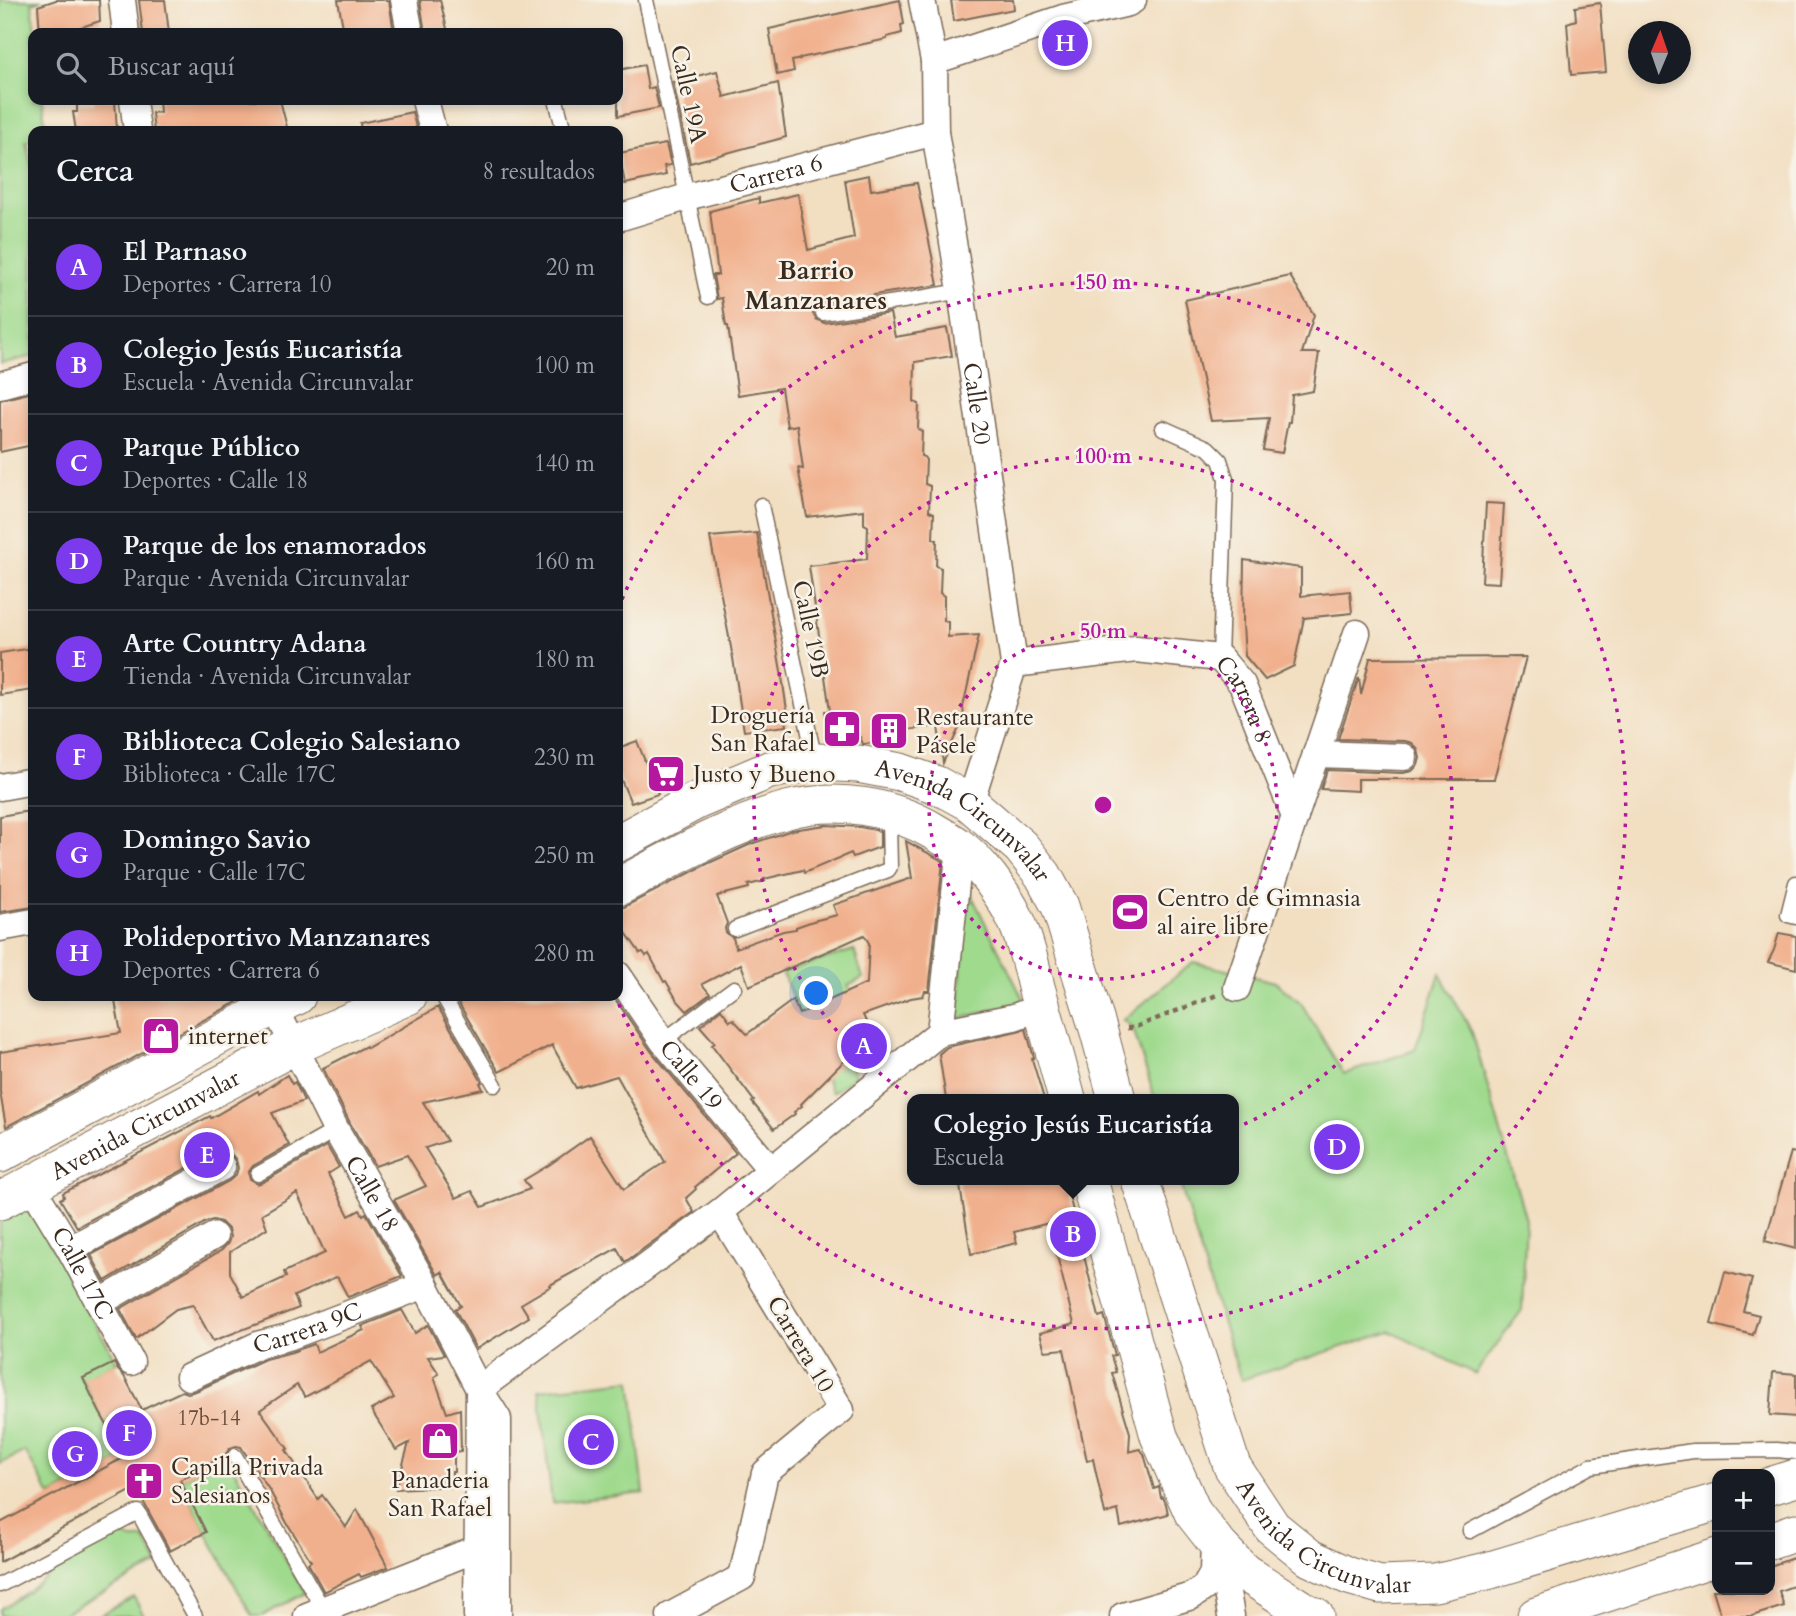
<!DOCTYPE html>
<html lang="es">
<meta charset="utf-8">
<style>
:root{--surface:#171b24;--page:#20242c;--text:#f1f3f6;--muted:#9ea1a6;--line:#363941;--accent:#7c3aed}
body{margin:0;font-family:Cardo,serif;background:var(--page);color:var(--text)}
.controls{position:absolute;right:21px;bottom:21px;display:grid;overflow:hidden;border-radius:14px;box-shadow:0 4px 10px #0003}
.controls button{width:63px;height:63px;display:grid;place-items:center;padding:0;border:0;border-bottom:2px solid var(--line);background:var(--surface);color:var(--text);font:35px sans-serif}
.compass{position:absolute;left:1628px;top:21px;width:63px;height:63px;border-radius:50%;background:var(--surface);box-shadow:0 4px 10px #0003;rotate:2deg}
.you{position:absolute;left:817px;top:994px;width:24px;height:24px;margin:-18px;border:5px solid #fff;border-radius:50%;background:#1a73e8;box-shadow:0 0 0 10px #1a73e833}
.badge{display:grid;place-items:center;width:46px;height:46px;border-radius:50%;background:var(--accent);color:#fff;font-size:23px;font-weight:700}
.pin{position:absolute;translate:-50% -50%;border:4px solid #fff;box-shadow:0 2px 7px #0006}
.popup{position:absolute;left:907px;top:1094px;width:332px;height:91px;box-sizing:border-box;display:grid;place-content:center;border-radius:14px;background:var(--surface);filter:drop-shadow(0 2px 5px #0005);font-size:23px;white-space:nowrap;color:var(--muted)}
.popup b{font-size:26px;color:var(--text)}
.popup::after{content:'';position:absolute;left:50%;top:100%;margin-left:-14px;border:14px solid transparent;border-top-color:var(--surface)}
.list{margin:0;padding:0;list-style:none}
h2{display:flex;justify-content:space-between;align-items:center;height:91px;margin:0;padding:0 28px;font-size:30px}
h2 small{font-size:23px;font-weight:400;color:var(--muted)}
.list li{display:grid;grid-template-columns:46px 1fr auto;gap:21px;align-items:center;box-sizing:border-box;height:98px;padding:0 28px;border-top:2px solid var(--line)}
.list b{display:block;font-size:26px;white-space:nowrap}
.list p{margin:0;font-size:23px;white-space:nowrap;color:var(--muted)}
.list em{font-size:23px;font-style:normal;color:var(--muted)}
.icon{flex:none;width:38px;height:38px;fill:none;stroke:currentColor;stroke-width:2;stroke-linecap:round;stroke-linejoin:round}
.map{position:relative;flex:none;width:1796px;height:1616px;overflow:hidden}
.search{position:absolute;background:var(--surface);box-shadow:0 4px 10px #0003;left:28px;top:28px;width:595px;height:77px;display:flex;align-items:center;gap:18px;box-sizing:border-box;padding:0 24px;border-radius:14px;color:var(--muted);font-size:26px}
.panel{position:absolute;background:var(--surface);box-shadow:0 4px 10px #0003;left:28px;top:126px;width:595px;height:875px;border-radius:14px}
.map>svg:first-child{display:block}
</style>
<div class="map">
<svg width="1796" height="1616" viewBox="0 0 1796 1616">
<rect width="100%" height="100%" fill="#f7f3e8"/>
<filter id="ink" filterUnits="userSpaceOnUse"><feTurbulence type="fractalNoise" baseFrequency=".0143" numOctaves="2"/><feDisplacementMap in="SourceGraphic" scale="14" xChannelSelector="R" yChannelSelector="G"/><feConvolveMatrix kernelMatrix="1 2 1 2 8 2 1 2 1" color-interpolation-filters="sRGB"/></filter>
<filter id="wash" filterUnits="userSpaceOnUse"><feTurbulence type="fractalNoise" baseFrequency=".00686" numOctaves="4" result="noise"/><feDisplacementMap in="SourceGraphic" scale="28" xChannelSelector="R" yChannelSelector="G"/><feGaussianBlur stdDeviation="1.57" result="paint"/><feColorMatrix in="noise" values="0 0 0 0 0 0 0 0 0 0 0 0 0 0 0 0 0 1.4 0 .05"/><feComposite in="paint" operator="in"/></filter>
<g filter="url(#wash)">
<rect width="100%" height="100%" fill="#f2dfc2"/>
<g fill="#9fda8d" stroke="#6d8256" stroke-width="2">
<polygon points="0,0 42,0 32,3 35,33 33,33 33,100 42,100 46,131 33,131 33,138 26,142 33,172 33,356 0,364"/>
<polygon points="966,884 1024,1001 958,1019"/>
<polygon points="854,950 863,978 848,986 854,998 826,1009 855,1076 832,1093 782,972"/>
<polygon points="1193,962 1275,982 1301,1003 1344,1074 1415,1050 1440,974 1472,1032 1526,1220 1522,1310 1475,1374 1390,1331 1241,1380 1210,1283 1179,1180 1234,1180 1234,1099 1155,1099 1133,1028 1123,1020"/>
<polygon points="27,1203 117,1362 83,1379 99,1411 125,1457 50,1496 25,1451 0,1464 0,1217"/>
<polygon points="631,1380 644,1493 552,1503 539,1390"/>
<polygon points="226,1455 305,1593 262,1616 252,1616 206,1532 180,1480"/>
<path d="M119,1529C126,1539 132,1541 144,1538L158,1564L59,1616H0V1609C18,1599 36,1587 50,1573L48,1568Z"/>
<polygon points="134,1597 144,1616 98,1616"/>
</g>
<g id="blocks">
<g fill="#f1b08d" fill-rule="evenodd">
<polygon points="56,0 99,0 100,21 63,33 40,33 38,6"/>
<polygon points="139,0 165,0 169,33 143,33"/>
<polygon points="338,0 389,0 394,33 344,33"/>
<polygon points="420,0 440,0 448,33 425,33"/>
<polygon points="900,0 904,24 901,25 902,33 887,37 887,39 800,58 800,59 792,61 794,71 777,75 769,29"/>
<polygon points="951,0 1013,0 1014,9 954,21"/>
<polygon points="1600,3 1606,72 1571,75 1567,23 1576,20 1575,7"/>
<polygon points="644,65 648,89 654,87 659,108 618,116 618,70"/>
<polygon points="717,71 724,97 778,83 786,137 690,163 673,82"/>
<polygon points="94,100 115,100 117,131 76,131 73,112 77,112 77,104 94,104"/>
<polygon points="159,100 280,100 288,131 154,131 152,113 160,112"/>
<polygon points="412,112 417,131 361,131 360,123"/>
<polygon points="666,144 671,165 664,166 666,175 625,184 619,153"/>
<polygon points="869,175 871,190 917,183 938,285 822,303 817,306 813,314 816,319 824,323 890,313 895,337 947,328 952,356 915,362 914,402 919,404 918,429 922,431 921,456 924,457 926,460 925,484 930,486 929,511 934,513 933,539 937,540 936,566 941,568 940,593 944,596 944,621 948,622 948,637 979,635 963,707 964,717 943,763 938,726 897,731 898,738 865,744 863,744 860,737 830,739 825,711 830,711 809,566 867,559 868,526 864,524 864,510 807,517 798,468 803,469 797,425 787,427 781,388 738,395 728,326 726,326 722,298 717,299 713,275 718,275 710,211 759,198 759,203 798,194 808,250 854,238 845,180"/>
<polygon points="1290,276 1314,315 1302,353 1319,353 1313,391 1292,395 1290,422 1288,422 1282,453 1263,450 1269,418 1211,421 1185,300"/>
<polygon points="33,392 33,445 0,452 0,400"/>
<polygon points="1486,503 1504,504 1499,583 1482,582"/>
<polygon points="757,533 782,677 787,710 785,714 787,726 744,731 733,658 710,537"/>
<polygon points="1244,560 1301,568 1301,596 1350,591 1352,613 1304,618 1294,666 1265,680 1245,656 1243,624"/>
<polygon points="33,648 33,690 0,695 0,653"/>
<polygon points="1526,657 1494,779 1358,779 1358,791 1321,789 1327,770 1403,773 1412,771 1418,765 1420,758 1418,750 1412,743 1405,741 1338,739 1359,677 1361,695 1370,658"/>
<polygon points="637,741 658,794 631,803 618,773 618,748"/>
<polygon points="23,812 33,812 33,907 0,912 0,816"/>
<polygon points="826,825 860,827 880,831 880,847 853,857 851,853 804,873 803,870 764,879 765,881 748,885 749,888 717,896 727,923 725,928 726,933 733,938 736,948 783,931 796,929 796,927 813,921 837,915 833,905 912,878 906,841 943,861 929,991 925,991 923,996 911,998 863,1015 877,1047 856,1063 852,1053 801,1104 802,1106 794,1112 795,1114 774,1129 752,1102 754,1101 712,1045 715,1043 700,1026 721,1009 730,1021 733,1019 747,1034 793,1000 799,1014 867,983 869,943 864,935 749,986 741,964 702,984 710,994 687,1011 677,1000 666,981 664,982 649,954 646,956 643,952 640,953 618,921 618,910 709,863 751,844 792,830"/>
<polygon points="1779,933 1796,936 1796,969 1768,962 1774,950"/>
<polygon points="114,996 235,996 237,1002 6,1127 0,1092 0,1052 121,1033"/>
<polygon points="459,996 613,996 651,1051 736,1153 695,1187 696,1189 686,1198 694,1212 625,1262 617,1248 550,1285 551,1286 521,1304 529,1317 476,1349 455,1309 461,1306 442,1272 437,1275 394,1200 426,1186 407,1155 375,1166 350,1123 323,1068 366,1046 367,1048 438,1007 482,1082 480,1083 483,1089 423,1102 447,1141 425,1148 456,1198 472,1191 482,1207 530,1189 524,1180 549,1165 590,1136 624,1189 665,1162 617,1076 576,1088 552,1045 499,1072 455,997"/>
<polygon points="1026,1029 1034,1058 1032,1059 1044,1099 946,1099 939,1054 947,1047"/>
<path d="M287,1075L292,1084L295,1082L304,1101L272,1113L289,1145L253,1166L248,1173L250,1179L257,1184L263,1182L327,1146L339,1167L328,1174L349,1216L360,1210L363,1215L366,1213L402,1276L348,1297L338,1278L336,1277L294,1296L299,1308L213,1341L193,1305L176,1309L136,1339L120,1309L222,1250L228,1243L230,1237L228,1229L221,1222L213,1220L206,1222L105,1281L91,1255L229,1181L236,1175L238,1168L236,1160L230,1153L222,1151L215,1153L77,1227L60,1199L64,1197L63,1193L210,1116L211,1118L258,1091L259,1094ZM297,1193L325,1253L284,1272L286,1277L243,1297L230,1273V1252L267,1228L262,1214Z"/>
<polygon points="1791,1152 1796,1153 1796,1249 1765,1241"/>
<polygon points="959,1180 1069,1180 1071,1194 1069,1195 1099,1317 1104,1315 1115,1355 1111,1356 1116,1372 1112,1373 1130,1433 1129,1452 1140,1449 1144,1454 1154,1489 1159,1487 1161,1498 1163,1497 1166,1504 1168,1514 1121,1527 1118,1510 1105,1514 1093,1459 1087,1461 1064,1349 1045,1351 1040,1333 1074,1324 1049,1223 1014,1232 1017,1243 971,1254"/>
<polygon points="1725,1272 1752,1279 1743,1311 1759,1315 1753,1335 1711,1324"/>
<polygon points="402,1310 415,1333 428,1325 444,1355 428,1357 439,1374 434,1377 447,1413 460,1409 461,1451 454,1452 454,1472 452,1472 452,1486 396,1489 409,1443 396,1450 371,1410 394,1398 371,1361 305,1397 297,1385 260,1410 288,1449 286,1450 318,1499 322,1495 346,1527 357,1509 388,1567 361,1577 359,1574 324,1592 308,1563 311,1561 287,1523 270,1491 241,1447 236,1446 230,1448 225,1455 180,1480 206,1532 170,1551 136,1488 0,1562 0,1523 125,1457 99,1411 83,1378 114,1363 118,1370 124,1376 142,1410 182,1391 188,1393 196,1391 265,1359 292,1352 314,1344 317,1352 364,1330 362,1326"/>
<polygon points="1773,1372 1796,1374 1796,1417 1770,1415"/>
<polygon points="1796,1557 1796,1585 1779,1591 1784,1606 1752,1616 1721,1616 1713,1590 1770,1590 1770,1566"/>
</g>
</g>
</g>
<g filter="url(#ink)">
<use href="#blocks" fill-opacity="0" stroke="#7b6957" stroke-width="2"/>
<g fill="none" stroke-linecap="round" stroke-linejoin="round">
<g stroke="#7b6957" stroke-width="17">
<g id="lane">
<polyline points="646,0 708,297"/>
<polyline points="556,100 564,131"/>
<polyline points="823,313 903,301 961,291"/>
<polyline points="1163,428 1208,448 1220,460 1226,479 1220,658"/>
<polyline points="761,505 815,761"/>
<polyline points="1796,883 1788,915 1796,917"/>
<polyline points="735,929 888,870 890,867 889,822 891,813"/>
<polyline points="443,996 495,1085"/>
<polyline points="663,1041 734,988"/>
<polyline points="258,1174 336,1130"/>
<polyline points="235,1456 323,1609"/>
<polyline points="1470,1531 1591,1466 1693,1451 1777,1450 1796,1452"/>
<polyline points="0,1585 138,1512 195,1616"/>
</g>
</g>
<g stroke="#7b6957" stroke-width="29">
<g id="street">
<polyline points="122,0 126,33"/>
<polyline points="404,0 410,33"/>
<path id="s1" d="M922,0L934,61L935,132L961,291L1014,664L970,803"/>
<polyline points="934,61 1063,18 1128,3 1133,0"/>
<polyline points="133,100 137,131"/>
<polyline points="425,100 433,131"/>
<path id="s2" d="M618,218L687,197L935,132"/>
<polyline points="0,385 33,376"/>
<path id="s3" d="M1014,664L1136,649L1220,658L1242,684L1295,817"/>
<polyline points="1316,754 1404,757"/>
<polyline points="0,787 33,781"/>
<polyline points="0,928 33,922"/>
<path id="s4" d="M618,975L663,1041L771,1170"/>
<polyline points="1237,988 1357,633"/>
<path id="s5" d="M272,996L274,1006L336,1130L425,1285L479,1389L498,1419V1616"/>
<polyline points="940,1032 960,847"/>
<path id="s6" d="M31,1185L70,1249L131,1362"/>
<polyline points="70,1249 222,1167"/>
<polyline points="99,1303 214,1236"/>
<path id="s7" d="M189,1377L260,1344L288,1337L425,1285"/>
<polyline points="479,1389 720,1212 940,1032 1014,1017 1042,1007"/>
<polyline points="1220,1551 1231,1616"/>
<polyline points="307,1616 491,1543"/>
<polyline points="477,1616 479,1389"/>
<polyline points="670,1616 742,1577 765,1473 841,1410 720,1212"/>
<polyline points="1123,1616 1192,1596 1205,1587 1213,1573 1214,1541"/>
</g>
</g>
<g stroke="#7b6957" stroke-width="39">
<g id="secondary">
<path id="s8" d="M618,843L696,801L769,770L816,762L858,764L900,772L937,785L970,803L1021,847L1043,875L1060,906L1099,1032L1117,1099"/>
<path d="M618,887C672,859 727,826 787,810C836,797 892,806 935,832C943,837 951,841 958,846C979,861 1002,892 1014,916C1024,935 1031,965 1036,987C1047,1024 1057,1062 1067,1099"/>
<polyline points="0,1154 274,1006 297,996"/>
<polyline points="1089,1180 1159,1436 1193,1513 1219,1546 1244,1572 1306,1612 1315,1616"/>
<path id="s9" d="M1140,1180L1232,1466L1272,1527L1310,1558L1349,1576L1380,1585L1435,1583L1487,1571L1717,1502"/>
<path id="s10" d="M0,1201L294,1046L408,996"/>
<polyline points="1770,1486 1796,1478"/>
<polyline points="1770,1541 1796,1532"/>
<polyline points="1536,1616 1717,1557"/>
</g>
</g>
<polyline stroke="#7b6957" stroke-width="4.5" stroke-dasharray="5 5" stroke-linecap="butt" points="1127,1028 1133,1028 1217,995"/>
<use href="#lane" stroke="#fff" stroke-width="14"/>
<use href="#street" stroke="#fff" stroke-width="26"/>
<use href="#secondary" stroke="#fff" stroke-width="37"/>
</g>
</g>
<g fill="none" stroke="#b5179e" stroke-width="3.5" stroke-dasharray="3.5 7">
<circle cx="1103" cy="805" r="174"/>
<circle cx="1103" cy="805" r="349"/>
<path d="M618 609A523 523 0 1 1 616 997"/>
</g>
<defs>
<g id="pharmacy-square" transform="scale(2.0125)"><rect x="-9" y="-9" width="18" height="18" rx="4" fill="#b5179e" stroke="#f7f3e8"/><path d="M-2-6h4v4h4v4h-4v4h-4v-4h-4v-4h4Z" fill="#fff"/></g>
<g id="building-square" transform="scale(2.0125)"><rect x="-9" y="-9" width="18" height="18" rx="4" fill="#b5179e" stroke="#f7f3e8"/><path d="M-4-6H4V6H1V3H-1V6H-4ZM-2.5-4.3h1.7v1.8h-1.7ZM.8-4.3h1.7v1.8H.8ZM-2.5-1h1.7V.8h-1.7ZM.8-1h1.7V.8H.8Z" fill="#fff"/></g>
<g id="supermarket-square" transform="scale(2.0125)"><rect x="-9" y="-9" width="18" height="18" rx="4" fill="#b5179e" stroke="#f7f3e8"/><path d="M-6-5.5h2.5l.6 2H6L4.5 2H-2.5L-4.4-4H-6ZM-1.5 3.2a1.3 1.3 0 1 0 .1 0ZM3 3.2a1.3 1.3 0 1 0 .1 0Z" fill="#fff"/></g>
<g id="stadium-square" transform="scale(2.0125)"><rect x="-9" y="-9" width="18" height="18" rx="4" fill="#b5179e" stroke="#f7f3e8"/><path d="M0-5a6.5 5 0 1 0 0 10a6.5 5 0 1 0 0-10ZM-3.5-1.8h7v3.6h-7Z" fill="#fff"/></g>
<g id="shop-square" transform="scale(2.0125)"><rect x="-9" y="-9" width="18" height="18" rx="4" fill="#b5179e" stroke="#f7f3e8"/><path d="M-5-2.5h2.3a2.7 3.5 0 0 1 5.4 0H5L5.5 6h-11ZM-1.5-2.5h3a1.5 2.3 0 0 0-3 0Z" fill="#fff"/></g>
<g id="church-square" transform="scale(2.0125)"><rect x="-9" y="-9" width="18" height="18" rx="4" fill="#b5179e" stroke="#f7f3e8"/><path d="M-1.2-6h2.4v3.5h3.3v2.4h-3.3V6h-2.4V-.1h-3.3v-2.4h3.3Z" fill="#fff"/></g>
</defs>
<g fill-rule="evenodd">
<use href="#pharmacy-square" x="842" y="729"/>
<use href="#building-square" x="889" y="731"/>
<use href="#supermarket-square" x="666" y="774"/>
<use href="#stadium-square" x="1130" y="912"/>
<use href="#shop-square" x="161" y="1036"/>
<use href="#shop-square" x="440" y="1441"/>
<use href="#church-square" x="144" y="1481"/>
</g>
<g text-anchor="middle" stroke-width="5" stroke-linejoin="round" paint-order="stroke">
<g font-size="21" fill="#684c3a">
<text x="209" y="1425">17b-14</text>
</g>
<g font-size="24" fill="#3b2a1e" stroke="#f7f3e8">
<text transform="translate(689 94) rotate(78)" y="8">Calle 19A</text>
<text dy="8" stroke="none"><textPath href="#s2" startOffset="164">Carrera 6</textPath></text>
<text dy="8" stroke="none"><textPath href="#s1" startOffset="408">Calle 20</textPath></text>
<text transform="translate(811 629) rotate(78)" y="8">Calle 19B</text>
<text dy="8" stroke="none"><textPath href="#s3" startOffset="256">Carrera 8</textPath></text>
<text dy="8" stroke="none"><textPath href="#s8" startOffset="380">Avenida Circunvalar</textPath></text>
<text dy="8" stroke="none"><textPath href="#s4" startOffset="124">Calle 19</textPath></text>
<text dy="8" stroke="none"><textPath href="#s10" startOffset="164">Avenida Circunvalar</textPath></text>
<text dy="8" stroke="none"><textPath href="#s5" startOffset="222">Calle 18</textPath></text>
<text dy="8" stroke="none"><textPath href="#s6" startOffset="102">Calle 17C</textPath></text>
<text dy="8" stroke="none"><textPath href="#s7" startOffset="128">Carrera 9C</textPath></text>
<text transform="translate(801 1344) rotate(59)" y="8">Carrera 10</text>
<text dy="8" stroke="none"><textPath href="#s9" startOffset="424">Avenida Circunvalar</textPath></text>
</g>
<g font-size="24" fill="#3b2a1e" stroke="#f7f3e8" text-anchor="start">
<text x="815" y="723" text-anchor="end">Droguería<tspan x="815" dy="28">San Rafael</tspan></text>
<text x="916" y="725">Restaurante<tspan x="916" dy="28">Pásele</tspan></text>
<text x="693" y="782">Justo y Bueno</text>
<text x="1157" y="906">Centro de Gimnasia<tspan x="1157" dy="28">al aire libre</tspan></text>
<text x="188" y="1044">internet</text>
<text x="171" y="1475">Capilla Privada<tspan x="171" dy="28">Salesianos</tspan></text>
<text x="440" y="1488" text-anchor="middle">Panaderia<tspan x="440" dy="28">San Rafael</tspan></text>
</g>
<g font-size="26" font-weight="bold" fill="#3b2a1e" stroke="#f7f3e8">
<text x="816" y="279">Barrio<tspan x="816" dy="30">Manzanares</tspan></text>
</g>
</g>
<circle cx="1103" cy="805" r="10" fill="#b5179e" stroke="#f7f3e8" stroke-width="3.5"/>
<g font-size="21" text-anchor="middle" font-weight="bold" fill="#b5179e" stroke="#f7f3e8" stroke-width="5" stroke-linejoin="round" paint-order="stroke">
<text x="1103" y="289">150 m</text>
<text x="1103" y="463">100 m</text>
<text x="1103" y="638">50 m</text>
</g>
</svg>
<div class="controls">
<button>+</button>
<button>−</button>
</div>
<svg class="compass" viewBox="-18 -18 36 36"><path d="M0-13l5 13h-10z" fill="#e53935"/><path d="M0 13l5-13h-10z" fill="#9ea1a6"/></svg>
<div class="you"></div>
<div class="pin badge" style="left:864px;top:1046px">A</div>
<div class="pin badge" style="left:1073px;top:1234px">B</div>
<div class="popup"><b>Colegio Jesús Eucaristía</b>Escuela</div>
<div class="pin badge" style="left:591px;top:1442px">C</div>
<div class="pin badge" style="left:1337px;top:1147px">D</div>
<div class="pin badge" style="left:207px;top:1155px">E</div>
<div class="pin badge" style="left:129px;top:1433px">F</div>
<div class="pin badge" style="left:75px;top:1454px">G</div>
<div class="pin badge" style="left:1065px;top:43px">H</div>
<div class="search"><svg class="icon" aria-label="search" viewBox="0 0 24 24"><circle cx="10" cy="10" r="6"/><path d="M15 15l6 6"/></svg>Buscar aquí</div>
<section class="panel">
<h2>Cerca<small>8 resultados</small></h2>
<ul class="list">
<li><span class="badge">A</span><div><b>El Parnaso</b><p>Deportes · Carrera 10</p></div><em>20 m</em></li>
<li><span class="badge">B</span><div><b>Colegio Jesús Eucaristía</b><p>Escuela · Avenida Circunvalar</p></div><em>100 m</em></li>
<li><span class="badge">C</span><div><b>Parque Público</b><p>Deportes · Calle 18</p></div><em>140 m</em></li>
<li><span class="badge">D</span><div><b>Parque de los enamorados</b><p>Parque · Avenida Circunvalar</p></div><em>160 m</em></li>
<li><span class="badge">E</span><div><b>Arte Country Adana</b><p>Tienda · Avenida Circunvalar</p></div><em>180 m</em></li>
<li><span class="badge">F</span><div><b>Biblioteca Colegio Salesiano</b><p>Biblioteca · Calle 17C</p></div><em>230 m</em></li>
<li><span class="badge">G</span><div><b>Domingo Savio</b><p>Parque · Calle 17C</p></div><em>250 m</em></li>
<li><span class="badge">H</span><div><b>Polideportivo Manzanares</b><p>Deportes · Carrera 6</p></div><em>280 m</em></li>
</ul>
</section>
</div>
